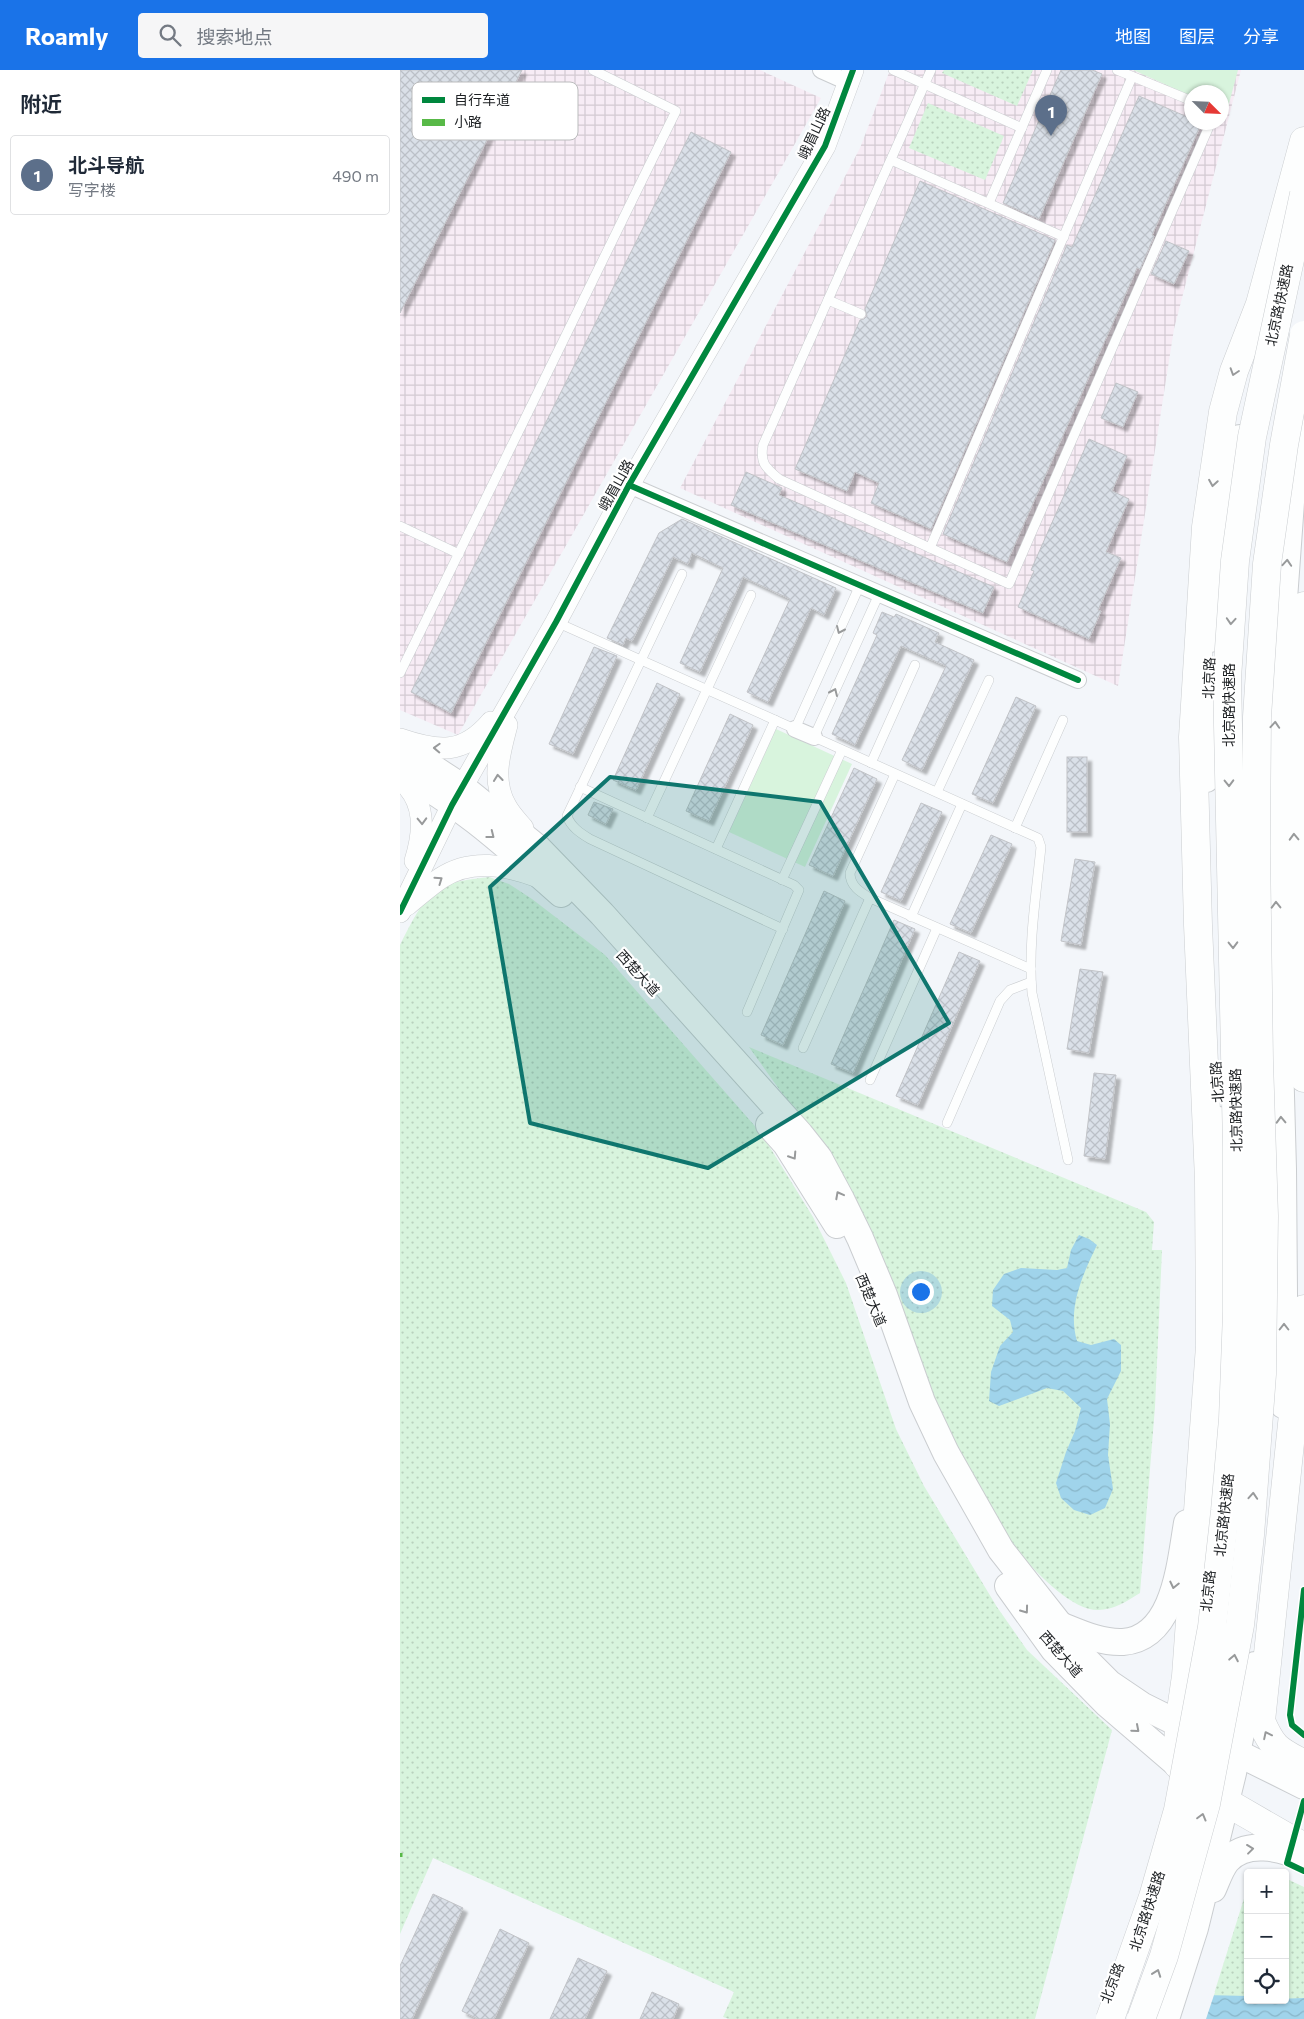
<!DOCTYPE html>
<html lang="zh">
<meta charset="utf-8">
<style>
:root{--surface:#fff;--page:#f6f6f7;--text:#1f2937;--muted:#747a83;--line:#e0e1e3;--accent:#1a73e8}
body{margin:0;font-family:Commissioner,"Noto Sans SC",sans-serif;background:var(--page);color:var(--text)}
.controls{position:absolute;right:15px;bottom:15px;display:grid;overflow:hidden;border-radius:5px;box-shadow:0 1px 4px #0004}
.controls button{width:45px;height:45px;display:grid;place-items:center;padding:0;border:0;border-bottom:1px solid var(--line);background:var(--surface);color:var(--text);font:25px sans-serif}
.compass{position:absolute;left:784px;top:15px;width:45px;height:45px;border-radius:50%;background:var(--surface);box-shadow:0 1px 4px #0004;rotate:114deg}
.you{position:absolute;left:520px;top:1221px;width:18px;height:18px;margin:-12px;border:4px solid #fff;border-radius:50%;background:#1a73e8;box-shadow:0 0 0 8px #1a73e833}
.badge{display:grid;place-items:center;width:32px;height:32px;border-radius:50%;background:var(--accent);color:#fff;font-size:16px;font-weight:700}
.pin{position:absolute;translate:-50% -41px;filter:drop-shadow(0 1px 2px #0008)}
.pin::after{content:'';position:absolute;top:26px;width:18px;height:15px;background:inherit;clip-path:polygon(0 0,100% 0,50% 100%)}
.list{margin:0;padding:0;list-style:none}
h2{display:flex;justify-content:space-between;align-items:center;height:65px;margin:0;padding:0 20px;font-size:21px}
h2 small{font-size:16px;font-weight:400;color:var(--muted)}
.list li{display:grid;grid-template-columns:32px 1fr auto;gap:15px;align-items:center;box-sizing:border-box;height:80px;margin:0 10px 10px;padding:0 10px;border:1px solid var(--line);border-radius:5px}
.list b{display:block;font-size:19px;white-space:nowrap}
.list p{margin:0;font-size:16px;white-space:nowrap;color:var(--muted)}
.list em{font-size:16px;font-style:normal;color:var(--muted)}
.icon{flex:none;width:28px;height:28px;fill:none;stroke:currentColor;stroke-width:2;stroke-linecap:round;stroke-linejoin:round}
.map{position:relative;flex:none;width:904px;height:1949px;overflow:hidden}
header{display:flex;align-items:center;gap:30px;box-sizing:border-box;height:70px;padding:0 25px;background:var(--accent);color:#fff}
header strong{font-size:24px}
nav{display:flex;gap:28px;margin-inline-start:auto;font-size:18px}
.search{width:350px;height:45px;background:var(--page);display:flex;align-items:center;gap:12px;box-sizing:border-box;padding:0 18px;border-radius:5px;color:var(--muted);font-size:19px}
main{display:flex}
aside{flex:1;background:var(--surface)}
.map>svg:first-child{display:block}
</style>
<header>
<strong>Roamly</strong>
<div class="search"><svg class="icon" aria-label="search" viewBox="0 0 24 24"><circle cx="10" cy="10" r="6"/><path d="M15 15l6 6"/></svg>搜索地点</div>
<nav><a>地图</a><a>图层</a><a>分享</a></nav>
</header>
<main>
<aside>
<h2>附近<small></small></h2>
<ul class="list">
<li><span class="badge" style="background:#5c6f8a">1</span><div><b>北斗导航</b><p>写字楼</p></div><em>490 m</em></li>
</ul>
</aside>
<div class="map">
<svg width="904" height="1949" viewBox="0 0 904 1949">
<defs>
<pattern id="industrial-grid" width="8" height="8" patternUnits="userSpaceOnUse" patternTransform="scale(1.25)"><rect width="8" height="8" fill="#f7ecf5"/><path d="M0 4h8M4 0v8" fill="none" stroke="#d3cad2"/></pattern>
<pattern id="grass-dots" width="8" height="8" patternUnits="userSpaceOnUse" patternTransform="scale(1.25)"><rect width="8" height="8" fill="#d8f4dd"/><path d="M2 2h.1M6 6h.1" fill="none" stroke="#b9d1bd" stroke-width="1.8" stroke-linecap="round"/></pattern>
<pattern id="water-waves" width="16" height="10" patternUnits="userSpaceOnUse" patternTransform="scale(1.25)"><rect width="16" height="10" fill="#a0d4eb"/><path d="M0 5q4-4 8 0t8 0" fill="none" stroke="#89b6c9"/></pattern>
<pattern id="building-cross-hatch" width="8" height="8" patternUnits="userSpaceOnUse" patternTransform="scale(1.25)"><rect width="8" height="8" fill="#dae0e8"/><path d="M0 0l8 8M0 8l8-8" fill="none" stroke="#bbc0c7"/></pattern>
<filter id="shadow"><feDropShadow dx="4.5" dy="4.5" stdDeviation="1" flood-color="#0004"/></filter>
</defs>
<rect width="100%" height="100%" fill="#f3f6fa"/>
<g fill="url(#industrial-grid)" fill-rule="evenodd">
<polygon points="0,0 360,0 421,28 58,665 0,640"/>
<path d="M490,0H841L774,259L718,616L280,418L460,78ZM792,22H822V52H792Z"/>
</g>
<g fill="url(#grass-dots)">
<polygon points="544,0 633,0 617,36 542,3"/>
<polygon points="528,33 604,66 585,110 509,78"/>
<path d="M89,807L109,814L132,829L205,885L361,1063L413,1147L446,1213L496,1359L524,1416L597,1537L627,1580L712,1660L635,1949H329L323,1947L334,1922L33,1788L0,1864V875C7,861 21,832 33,822C47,811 73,809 89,807Z"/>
<path d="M349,977L746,1142L754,1152L752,1180H762L755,1337L740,1523C727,1531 714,1540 698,1540C661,1540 607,1469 586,1441L401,1050Z"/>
<polygon points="885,1808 904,1817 904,1949 806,1949 848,1816 848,1930 885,1930"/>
</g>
<g fill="#d8f4dd">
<polygon points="733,0 838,0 827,41 822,39 822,22 792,22 791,26"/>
<polygon points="376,659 452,694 405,797 329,762"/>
</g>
<g fill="url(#water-waves)">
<path d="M679,1165L689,1169L697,1175C683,1204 667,1238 677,1271L691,1275L714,1269L721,1275V1301L707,1329L710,1354L708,1385L713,1419L705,1438L690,1445L674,1440L661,1428L656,1413L666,1382L675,1361L681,1338L663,1321L647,1318L599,1336L589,1331L591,1302L600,1276L613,1262L610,1250L592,1236L593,1220L604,1204L621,1198L657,1200L667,1198L671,1180Z"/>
<polygon points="805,1925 848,1926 848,1930 904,1928 904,1949 708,1949"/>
</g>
<polygon fill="#f3f6fa" points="815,1922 806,1949 706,1949 708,1947 803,1923"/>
<g fill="url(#building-cross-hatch)" stroke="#c1c3c7" filter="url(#shadow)">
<polygon points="0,0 122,0 0,243"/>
<polygon points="661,0 692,0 702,4 639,149 603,133"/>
<polygon points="739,26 792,49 792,52 801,54 752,165 754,166 740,199 737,198 607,492 543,464 667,175 672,177"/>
<polygon points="291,62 331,82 51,643 11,622"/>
<polygon points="520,111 655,170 531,459 471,433 479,413 455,402 447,421 395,399 460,250 464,249 467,246 465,239"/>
<polygon points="766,171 789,181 774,214 751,204"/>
<polygon points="716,313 738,322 723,357 701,348"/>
<polygon points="689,369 727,386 712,421 729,429 706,482 721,488 698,540 701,541 689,569 618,537 634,501 631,500"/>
<polygon points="346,402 382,418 379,425 594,517 583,543 331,435"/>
<polygon points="282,449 436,518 424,545 411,538 368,632 347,622 390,529 343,507 300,602 280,593 323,498 292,483 288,494 273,487 232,571 226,568 223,575 207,568 259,463"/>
<polygon points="482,542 494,547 496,544 539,563 535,572 574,590 522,700 502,690 546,596 501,576 455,675 432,664 477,565 473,563"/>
<polygon points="194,577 217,586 173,684 149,674"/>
<polygon points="257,613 280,624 236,720 213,710"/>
<polygon points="616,627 636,636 593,733 572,724"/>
<polygon points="330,644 353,655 309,751 286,741"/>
<rect x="667" y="687" width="20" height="75"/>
<polygon points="454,698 477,709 433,806 409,795"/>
<polygon points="194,732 213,739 206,754 188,745"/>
<polygon points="521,733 542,742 501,831 481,822"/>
<polygon points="591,765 612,774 571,863 550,854"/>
<polygon points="675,789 695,792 681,875 661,871"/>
<polygon points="424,821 445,831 383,975 361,965"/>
<polygon points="494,850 515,859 453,1003 431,994"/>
<polygon points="559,882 580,891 518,1035 496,1026"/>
<polygon points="680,899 703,902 689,983 667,979"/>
<polygon points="694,1003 716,1005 705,1089 684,1086"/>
<polygon points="33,1824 63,1838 12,1949 0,1949 0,1896"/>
<polygon points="100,1859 129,1873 94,1949 78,1949 62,1941"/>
<polygon points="178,1888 207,1901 185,1949 150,1949"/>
<polygon points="252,1922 279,1934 273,1949 240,1949"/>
</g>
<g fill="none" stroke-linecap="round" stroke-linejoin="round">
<g stroke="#cacdd0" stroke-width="10">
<g id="service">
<polyline points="493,0 622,58"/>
<path d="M531,0L363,375C360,393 365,397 379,409L609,514L811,52"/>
<polyline points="717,0 792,31"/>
<polyline points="491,90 664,167"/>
<polyline points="589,133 647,0"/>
<polyline points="428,230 461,244"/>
<polyline points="0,456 59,484"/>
<polyline points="530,478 732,7"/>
<path d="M282,504L167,746C171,757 180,763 190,769L383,859"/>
<path d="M479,524L414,667L638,768L641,777C636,826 628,875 632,923L668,1090"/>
<polyline points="156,552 395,659 460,515"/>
<polyline points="0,603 276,41 193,0"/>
<polyline points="471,693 515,595"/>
<path d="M495,704L450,803C450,816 460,822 470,828L631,899"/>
<polyline points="180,717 394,815 399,820 347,942"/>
<polyline points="537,722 589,610"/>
<polyline points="247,748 351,525"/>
<polyline points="615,758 663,650"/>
<polyline points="316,779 375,650"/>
<polyline points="382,810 442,680"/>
<polyline points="511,847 562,734"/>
<polyline points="403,978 470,828"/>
<polyline points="470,1010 537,858"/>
<polyline points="547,1053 600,931 610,920 631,912"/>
</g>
</g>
<g stroke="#cacdd0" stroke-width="18">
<g id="minor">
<polyline points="421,0 450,13"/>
<polyline points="229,415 678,610"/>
<polyline points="395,659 414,667"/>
</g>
</g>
<g stroke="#cacdd0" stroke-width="22">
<g id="tertiary">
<path d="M107,655C100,682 91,710 106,736C110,744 117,751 123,758"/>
<path d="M0,669C38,682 63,685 91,652"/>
<path d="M0,709C27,731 24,762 15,791"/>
<path d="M7,835C18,826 29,816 41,808C71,788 106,795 138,807"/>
<polyline points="0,842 52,735 156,552 229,415 425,76 453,0"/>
</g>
</g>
<g stroke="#cacdd0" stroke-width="28">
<g id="primary">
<polyline points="811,569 827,435 840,368"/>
<polyline points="0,682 36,700 62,717 139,779 202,844 400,1064 419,1088 441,1129 460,1168 484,1225 522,1332 546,1383 601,1480 660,1555 675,1579 709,1613 743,1636 904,1716"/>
<path d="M0,703C59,731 112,781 161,824"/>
<polyline points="806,709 809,615"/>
<polyline points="819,1050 825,1143"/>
<polyline points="369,1055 386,1074 437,1155"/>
<polyline points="883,1335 884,1224 883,1099 872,696 891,432 904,352"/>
<polyline points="817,1391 821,1302"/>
<polyline points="608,1516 654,1580 707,1634 778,1695"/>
<path d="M660,1555C680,1563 701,1573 723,1572C775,1568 780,1493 787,1453"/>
<path d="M813,1819C817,1810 821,1798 827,1791C846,1769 881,1778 904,1788"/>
<polyline points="766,1949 795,1858 833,1703 855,1595"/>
</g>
</g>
<g stroke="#cacdd0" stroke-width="29">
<g id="trunk">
<polyline points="904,71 860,234 834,301 823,342 806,457 793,667 798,855 809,1110 810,1276 786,1606 779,1654 778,1695 826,1732 904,1777"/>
<polyline points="904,536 892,726 904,1008"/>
<path d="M904,1239L861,1651C873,1679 878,1680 904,1694"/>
</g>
</g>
<use href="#service" stroke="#fdfefe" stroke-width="9"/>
<use href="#minor" stroke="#fdfefe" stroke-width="16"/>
<use href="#tertiary" stroke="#fdfefe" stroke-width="21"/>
<use href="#primary" stroke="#fdfefe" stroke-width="26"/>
<use href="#trunk" stroke="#fdfefe" stroke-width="28"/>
<g stroke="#cacdd0" stroke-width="29" stroke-linecap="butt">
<g id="trunk-bridge">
<polyline points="710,1949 753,1827 778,1740 812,1557 825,1441 833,1349 837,1242 837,1077 827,608 835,491 852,367 904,124"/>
<polyline points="741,1949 764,1886 806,1734 840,1555 850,1465 862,1304 864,1146 859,991 856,778 857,647 867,494 884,375 904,265"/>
</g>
</g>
<use href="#trunk-bridge" stroke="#fdfefe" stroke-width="28"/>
<polyline stroke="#58b947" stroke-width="5" stroke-dasharray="10 5" stroke-linecap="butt" points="0,1783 0,1787"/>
<g stroke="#fff" stroke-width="9">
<g id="cycleway">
<polyline points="229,415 678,610"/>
<polyline points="0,842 52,735 156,552 229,415 425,76 453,0"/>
<polyline points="904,1520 890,1645 892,1655 904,1665"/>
<polyline points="904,1731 887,1793 904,1801"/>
</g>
</g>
<use href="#cycleway" stroke="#00873e" stroke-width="6"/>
</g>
<defs><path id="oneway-chevron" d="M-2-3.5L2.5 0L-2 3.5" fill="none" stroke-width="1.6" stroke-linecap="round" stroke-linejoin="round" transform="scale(1.25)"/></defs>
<g stroke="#989a9b">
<use href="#oneway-chevron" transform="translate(834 302) rotate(108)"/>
<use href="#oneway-chevron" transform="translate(813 413) rotate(99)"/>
<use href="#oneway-chevron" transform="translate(887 493) rotate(-86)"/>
<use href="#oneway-chevron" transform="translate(831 551) rotate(94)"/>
<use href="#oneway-chevron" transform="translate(440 560) rotate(114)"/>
<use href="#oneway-chevron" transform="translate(434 622) rotate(-66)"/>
<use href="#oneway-chevron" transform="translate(875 655) rotate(-86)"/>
<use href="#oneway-chevron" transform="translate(37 678) rotate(-178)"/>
<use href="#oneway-chevron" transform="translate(98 708) rotate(-96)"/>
<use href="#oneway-chevron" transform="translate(829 713) rotate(89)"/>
<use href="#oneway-chevron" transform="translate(22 751) rotate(88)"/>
<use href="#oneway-chevron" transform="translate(91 765) rotate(38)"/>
<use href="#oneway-chevron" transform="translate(894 767) rotate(-92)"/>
<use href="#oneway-chevron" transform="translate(39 810) rotate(-35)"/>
<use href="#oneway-chevron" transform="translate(876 835) rotate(-91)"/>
<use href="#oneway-chevron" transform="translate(833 875) rotate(89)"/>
<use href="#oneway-chevron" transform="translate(881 1050) rotate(-92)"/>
<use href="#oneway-chevron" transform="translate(393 1086) rotate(57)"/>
<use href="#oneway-chevron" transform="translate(439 1125) rotate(-118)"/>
<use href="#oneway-chevron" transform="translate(884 1257) rotate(-90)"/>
<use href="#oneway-chevron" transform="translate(853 1426) rotate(-86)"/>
<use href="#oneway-chevron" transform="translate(774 1515) rotate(103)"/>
<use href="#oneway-chevron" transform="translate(625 1540) rotate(54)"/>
<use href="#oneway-chevron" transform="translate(834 1588) rotate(-79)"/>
<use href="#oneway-chevron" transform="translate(736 1659) rotate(41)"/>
<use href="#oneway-chevron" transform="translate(867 1665) rotate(-116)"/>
<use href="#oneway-chevron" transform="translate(802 1747) rotate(-75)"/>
<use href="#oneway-chevron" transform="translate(850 1779) rotate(-7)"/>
<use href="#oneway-chevron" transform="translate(757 1903) rotate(-70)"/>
</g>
<path fill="#0f766e" fill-opacity="0.2" stroke="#0f766e" stroke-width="4" stroke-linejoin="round" d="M210,707L420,732L549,953L308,1098L130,1053L90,817Z"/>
<g text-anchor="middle" stroke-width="4.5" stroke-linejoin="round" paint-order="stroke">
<g font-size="14" fill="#1d2023" stroke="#fff">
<text transform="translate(414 63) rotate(-65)" y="5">峨眉山路</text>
<text transform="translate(879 235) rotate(-78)" y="5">北京路快速路</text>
<text transform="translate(216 415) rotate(-61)" y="5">峨眉山路</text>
<text transform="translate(809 608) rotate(-88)" y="5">北京路</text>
<text transform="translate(829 635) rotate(-90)" y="5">北京路快速路</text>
<text transform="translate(238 903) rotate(48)" y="5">西楚大道</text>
<text transform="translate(817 1012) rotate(-94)" y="5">北京路</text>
<text transform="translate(836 1040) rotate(-91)" y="5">北京路快速路</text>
<text transform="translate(471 1230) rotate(67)" y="5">西楚大道</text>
<text transform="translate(824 1445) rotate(-84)" y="5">北京路快速路</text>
<text transform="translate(808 1521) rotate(-84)" y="5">北京路</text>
<text transform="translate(661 1584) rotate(49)" y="5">西楚大道</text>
<text transform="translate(747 1841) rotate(-72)" y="5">北京路快速路</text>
<text transform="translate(712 1913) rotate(-69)" y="5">北京路</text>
</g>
</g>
<rect x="12" y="12" width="166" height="58" rx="8" fill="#fff" stroke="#bbbcbd" stroke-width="1"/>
<rect x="22" y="27" width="23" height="6" fill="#00873e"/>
<rect x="22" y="49" width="23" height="7" fill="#58b947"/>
<g font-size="14" fill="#1d2023">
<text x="54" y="35">自行车道</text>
<text x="54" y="57">小路</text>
</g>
</svg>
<div class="controls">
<button>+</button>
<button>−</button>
<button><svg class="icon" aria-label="locate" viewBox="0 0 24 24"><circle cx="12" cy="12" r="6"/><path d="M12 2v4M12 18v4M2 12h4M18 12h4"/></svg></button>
</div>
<svg class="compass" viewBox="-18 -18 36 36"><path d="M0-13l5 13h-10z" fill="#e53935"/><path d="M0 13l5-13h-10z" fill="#747a83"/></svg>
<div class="you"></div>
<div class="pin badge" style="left:651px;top:66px;background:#5c6f8a">1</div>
</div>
</main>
